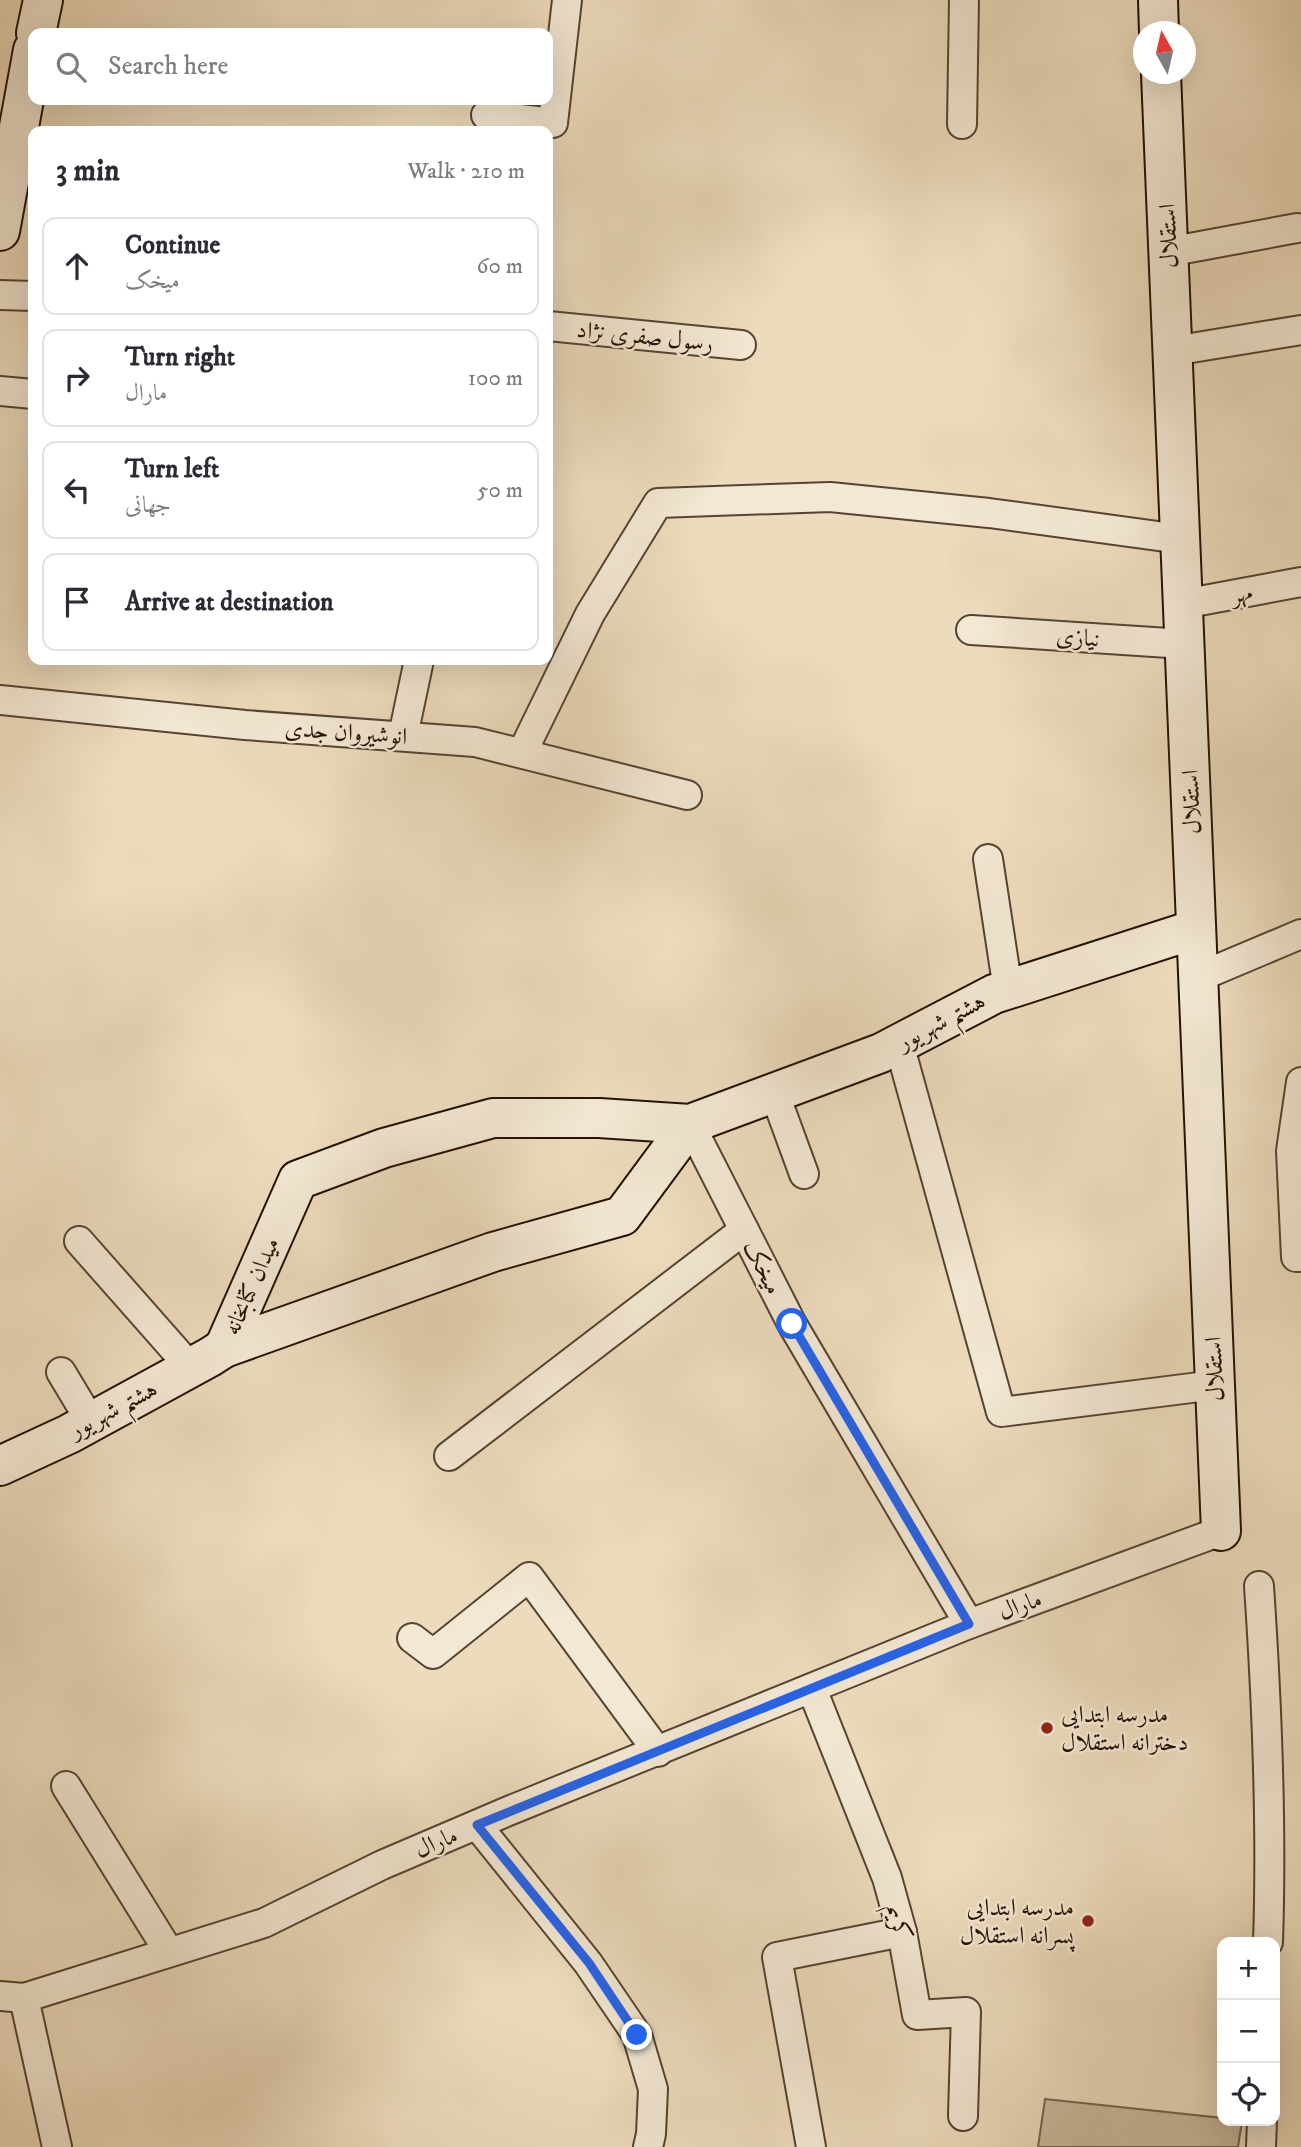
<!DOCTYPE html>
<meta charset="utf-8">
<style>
:root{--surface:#fff;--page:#f2f2f3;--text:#2b2b33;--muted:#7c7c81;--line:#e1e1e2}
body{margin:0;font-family:"IM FELL DW Pica",Amiri,serif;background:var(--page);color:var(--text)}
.controls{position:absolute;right:21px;bottom:21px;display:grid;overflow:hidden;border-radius:14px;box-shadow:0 7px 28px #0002}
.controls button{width:63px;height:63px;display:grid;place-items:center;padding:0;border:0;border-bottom:2px solid var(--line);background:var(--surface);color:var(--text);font:35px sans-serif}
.compass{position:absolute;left:1133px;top:21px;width:63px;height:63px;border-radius:50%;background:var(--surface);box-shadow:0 7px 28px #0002;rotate:352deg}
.stop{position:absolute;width:21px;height:21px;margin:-16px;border:5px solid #2563eb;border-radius:50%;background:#fff}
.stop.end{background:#2563eb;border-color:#fff;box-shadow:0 2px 7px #0008}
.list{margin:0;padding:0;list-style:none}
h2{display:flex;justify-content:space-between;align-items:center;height:91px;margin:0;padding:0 28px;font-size:30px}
h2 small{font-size:23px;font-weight:400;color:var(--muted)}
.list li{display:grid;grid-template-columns:46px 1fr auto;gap:21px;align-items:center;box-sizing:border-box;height:98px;margin:0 14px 14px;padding:0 14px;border:2px solid var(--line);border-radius:14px}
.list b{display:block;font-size:26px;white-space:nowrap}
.list p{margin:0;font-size:23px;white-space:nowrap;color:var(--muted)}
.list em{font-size:23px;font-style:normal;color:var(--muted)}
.icon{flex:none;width:38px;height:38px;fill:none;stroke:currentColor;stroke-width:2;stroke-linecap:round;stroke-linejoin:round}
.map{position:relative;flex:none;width:1301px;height:2147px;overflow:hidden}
.search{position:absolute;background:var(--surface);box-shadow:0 7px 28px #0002;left:28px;top:28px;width:525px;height:77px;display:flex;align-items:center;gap:18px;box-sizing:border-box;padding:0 24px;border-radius:14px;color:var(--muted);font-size:26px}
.panel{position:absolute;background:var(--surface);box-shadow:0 7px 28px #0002;left:28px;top:126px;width:525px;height:539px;border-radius:14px}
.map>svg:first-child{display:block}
</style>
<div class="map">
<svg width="1301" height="2147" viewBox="0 0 1301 2147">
<rect width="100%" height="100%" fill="#ecdbbc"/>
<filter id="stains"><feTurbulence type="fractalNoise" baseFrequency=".00286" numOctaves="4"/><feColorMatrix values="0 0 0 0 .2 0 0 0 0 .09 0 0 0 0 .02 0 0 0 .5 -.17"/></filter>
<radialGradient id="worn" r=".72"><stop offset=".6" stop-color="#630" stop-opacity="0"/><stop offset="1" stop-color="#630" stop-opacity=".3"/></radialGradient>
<polygon fill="#cab99d" stroke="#766550" stroke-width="2" points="1045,2099 1222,2118 1222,2121 1242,2121 1238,2147 1038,2147"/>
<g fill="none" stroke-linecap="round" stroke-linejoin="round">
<g stroke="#554431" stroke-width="32">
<g id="street">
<polyline points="486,115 553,123 567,0"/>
<polyline points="962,124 964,0"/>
<polyline points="1168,252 1297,228"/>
<polyline points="0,295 33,296"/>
<polyline points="548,326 741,345"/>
<polyline points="1173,351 1301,330"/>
<polyline points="0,391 33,394"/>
<polyline points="1183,604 1301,582"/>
<polyline points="971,630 1184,644"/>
<polyline points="0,700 245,725 475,742 687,795"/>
<polyline points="403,736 419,660"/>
<polyline points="522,753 590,614 658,503 830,497 989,513 1180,539"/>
<polyline points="988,859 1008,990"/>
<polyline points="1199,977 1301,934"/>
<polyline points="899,1044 1001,1412 1215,1385"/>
<polyline points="1301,1082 1291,1151 1296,1257 1301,1257"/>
<polyline points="774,1092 804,1174"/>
<polyline points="690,1124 792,1324 969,1624"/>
<polyline points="79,1241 191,1368"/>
<polyline points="61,1372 91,1422"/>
<polyline points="449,1456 744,1230"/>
<path d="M1259,1586C1267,1704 1272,1824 1268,1942"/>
<polyline points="412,1638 433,1654 529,1577 658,1752"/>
<polyline points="812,1689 887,1878 902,1932 917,2015 966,2012 963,2116"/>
<polyline points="66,1786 169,1952"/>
<polyline points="477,1825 588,1963 637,2035 653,2089 651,2134 648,2147"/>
<polyline points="0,1996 24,1998 264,1923 382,1865 506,1812 969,1624 1221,1531"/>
<polyline points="24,1998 57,2147"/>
<polyline points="811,2147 777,1957 902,1932"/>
<polyline points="1261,2147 1262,2121"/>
</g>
</g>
<g stroke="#231103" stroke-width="42">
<g id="secondary">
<polyline points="1158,0 1159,32"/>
<polyline points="36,33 43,0"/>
<polyline points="1161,74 1221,1531"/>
<polyline points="0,231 33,50"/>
<polyline points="690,1124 622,1216 493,1252 224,1348 298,1180 384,1148 493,1118 599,1118 690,1124 881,1053 994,994 1196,929"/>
<polyline points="0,1466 69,1434 210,1357 224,1348"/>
</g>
</g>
<use href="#street" stroke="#f3e8d3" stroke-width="28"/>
<use href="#secondary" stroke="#f3e8d3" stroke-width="38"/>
</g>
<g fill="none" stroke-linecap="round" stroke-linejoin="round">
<polyline stroke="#2563eb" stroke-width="9" points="637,2035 589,1963 477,1825 969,1624 792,1324"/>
</g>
<g fill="#8f2418" stroke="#f3e8d3" stroke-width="2.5">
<circle cx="1047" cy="1728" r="7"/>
<circle cx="1088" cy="1921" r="7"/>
</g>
<g text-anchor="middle" stroke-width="5" stroke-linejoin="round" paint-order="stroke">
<g font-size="24" fill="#231103" stroke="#f3e8d3">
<text transform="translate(1168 236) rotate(-92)" y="8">استقلال</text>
<text transform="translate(645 336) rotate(6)" y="8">رسول صفری نژاد</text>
<text transform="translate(1242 593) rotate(-10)" y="8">مهر</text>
<text transform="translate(1078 637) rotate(4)" y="8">نیازی</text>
<text transform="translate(346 732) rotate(4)" y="8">انوشیروان جدی</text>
<text transform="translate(1191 802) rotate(-92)" y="8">استقلال</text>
<text transform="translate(941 1021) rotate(-28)" y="8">هشتم شهریور</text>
<text transform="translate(763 1267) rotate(63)" y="8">میخک</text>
<text transform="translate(251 1286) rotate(-66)" y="8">میدان کتابخانه</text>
<text transform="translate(1214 1369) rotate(-92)" y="8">استقلال</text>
<text transform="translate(113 1409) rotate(-28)" y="8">هشتم شهریور</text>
<text transform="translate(1020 1605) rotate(-20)" y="8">مارال</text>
<text transform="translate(436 1842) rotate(-23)" y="8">مارال</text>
<text transform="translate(899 1922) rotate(76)" y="8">کریم</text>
</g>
<g font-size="24" fill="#231103" stroke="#f3e8d3" text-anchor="start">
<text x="1061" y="1722">مدرسه ابتدایی<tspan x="1061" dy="28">دخترانه استقلال</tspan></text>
<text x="1074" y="1915" text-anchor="end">مدرسه ابتدایی<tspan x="1074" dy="28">پسرانه استقلال</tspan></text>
</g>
</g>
<rect width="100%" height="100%" filter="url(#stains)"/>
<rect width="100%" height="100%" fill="url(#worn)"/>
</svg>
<div class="controls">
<button>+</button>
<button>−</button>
<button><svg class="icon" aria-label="locate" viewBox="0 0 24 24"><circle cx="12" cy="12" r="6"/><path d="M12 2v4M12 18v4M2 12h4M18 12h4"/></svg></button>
</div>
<svg class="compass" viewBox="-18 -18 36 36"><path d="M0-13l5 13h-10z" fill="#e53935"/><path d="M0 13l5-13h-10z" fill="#7c7c81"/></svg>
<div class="stop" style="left:792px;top:1324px"></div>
<div class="stop end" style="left:637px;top:2035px"></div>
<div class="search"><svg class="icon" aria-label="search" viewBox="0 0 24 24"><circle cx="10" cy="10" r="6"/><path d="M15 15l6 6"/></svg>Search here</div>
<section class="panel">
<h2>3 min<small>Walk · 210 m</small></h2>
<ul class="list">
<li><svg class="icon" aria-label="ahead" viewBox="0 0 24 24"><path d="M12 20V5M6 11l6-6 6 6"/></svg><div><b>Continue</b><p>میخک</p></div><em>60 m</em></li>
<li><svg class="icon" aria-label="right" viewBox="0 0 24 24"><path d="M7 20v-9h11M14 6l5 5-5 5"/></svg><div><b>Turn right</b><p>مارال</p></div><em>100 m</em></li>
<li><svg class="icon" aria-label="left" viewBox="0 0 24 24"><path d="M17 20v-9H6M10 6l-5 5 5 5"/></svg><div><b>Turn left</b><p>جهانی</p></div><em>50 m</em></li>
<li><svg class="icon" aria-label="arrive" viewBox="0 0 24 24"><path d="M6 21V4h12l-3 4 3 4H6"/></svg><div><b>Arrive at destination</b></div></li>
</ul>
</section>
</div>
